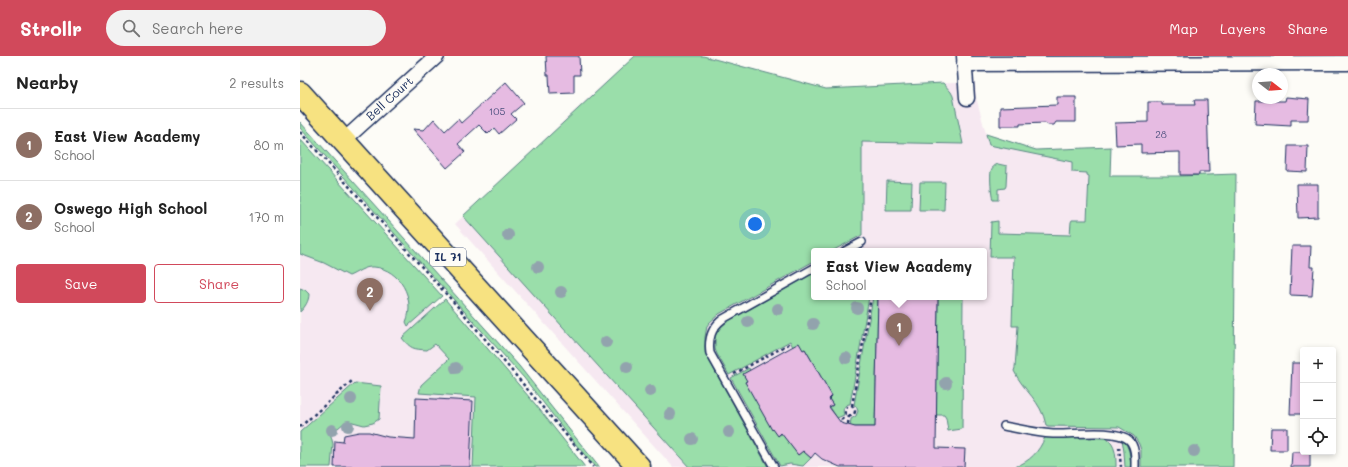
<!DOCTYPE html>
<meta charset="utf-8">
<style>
:root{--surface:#fff;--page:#f2f2f2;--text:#222;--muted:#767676;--line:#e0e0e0;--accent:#d1495b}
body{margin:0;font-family:Mali,sans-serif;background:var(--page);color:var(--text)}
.controls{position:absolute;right:12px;bottom:12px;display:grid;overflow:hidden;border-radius:4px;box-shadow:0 2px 6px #0003}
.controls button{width:36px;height:36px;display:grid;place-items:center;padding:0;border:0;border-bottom:1px solid var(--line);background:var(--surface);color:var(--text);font:20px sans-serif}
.compass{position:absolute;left:952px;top:12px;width:36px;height:36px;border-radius:50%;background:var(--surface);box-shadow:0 2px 6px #0003;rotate:107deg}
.you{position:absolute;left:455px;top:168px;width:14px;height:14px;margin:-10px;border:3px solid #fff;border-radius:50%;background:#1a73e8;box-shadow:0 0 0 6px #1a73e833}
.badge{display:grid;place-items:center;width:26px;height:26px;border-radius:50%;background:var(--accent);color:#fff;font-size:13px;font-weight:700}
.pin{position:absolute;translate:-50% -33px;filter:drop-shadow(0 1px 2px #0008)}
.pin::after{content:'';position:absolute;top:21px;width:14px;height:12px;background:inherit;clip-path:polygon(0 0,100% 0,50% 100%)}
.popup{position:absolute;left:511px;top:192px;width:176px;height:52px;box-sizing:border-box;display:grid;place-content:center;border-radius:4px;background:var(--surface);filter:drop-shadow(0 1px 3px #0005);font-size:13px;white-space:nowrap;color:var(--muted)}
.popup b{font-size:15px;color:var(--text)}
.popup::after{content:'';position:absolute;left:50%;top:100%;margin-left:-8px;border:8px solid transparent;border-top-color:var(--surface)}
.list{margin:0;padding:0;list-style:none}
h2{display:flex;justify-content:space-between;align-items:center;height:52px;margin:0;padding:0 16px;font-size:17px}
h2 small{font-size:13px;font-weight:400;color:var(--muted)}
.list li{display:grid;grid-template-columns:26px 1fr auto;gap:12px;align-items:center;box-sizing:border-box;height:72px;padding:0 16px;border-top:1px solid var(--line)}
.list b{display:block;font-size:15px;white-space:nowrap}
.list p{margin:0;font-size:13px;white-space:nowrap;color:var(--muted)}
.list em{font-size:13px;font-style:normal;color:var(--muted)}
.actions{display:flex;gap:8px;padding:12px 16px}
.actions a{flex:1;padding:9px 0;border:1px solid var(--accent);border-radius:4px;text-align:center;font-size:14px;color:var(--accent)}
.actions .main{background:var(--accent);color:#fff}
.icon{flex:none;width:22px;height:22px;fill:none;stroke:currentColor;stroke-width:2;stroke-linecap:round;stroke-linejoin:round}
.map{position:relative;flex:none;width:1048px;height:411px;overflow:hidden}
header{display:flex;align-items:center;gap:24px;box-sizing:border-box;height:56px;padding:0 20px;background:var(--accent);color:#fff}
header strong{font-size:19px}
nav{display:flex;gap:22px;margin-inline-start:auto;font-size:14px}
.search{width:280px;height:36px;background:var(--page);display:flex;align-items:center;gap:10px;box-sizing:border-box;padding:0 14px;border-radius:22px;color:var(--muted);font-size:15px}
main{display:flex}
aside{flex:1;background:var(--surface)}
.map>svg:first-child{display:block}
</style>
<header>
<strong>Strollr</strong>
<div class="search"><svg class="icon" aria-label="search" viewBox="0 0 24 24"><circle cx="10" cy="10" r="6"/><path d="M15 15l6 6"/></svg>Search here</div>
<nav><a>Map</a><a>Layers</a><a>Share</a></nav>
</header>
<main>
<aside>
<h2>Nearby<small>2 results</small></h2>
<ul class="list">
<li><span class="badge" style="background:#8d6e63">1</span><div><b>East View Academy</b><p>School</p></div><em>80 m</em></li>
<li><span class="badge" style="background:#8d6e63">2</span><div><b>Oswego High School</b><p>School</p></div><em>170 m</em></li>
</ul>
<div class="actions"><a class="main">Save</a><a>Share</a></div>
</aside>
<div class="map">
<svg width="1048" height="411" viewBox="0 0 1048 411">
<rect width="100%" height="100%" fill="#fdfcf7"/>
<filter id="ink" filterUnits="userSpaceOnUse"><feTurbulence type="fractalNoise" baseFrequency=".025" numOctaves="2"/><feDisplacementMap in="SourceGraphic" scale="8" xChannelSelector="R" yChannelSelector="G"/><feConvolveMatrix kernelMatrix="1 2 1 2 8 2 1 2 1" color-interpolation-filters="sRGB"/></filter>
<g filter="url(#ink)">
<g fill="#f6e8f1" fill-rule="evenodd">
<path d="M335,0H403L526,33L675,26L676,41L686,78L736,94L811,91L810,120H879L936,118L933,411H373L155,168L287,43ZM514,195H684V241H514Z"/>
<polygon points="0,99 280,411 0,411"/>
</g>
<g fill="#9adeaa" stroke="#5a8684">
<polygon points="335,0 403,0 526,33 643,27 651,36 653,40 663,88 562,86 562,179 532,195 514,195 514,205 419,258 409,267 407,270 405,281 405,297 468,411 389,411 163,160"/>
<polygon points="0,66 219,310 299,411 295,411 273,385 224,322 0,72"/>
<path d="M686,78L736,94L811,91L810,120H879L936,118L933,411H841V394L839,388L834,380L819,371L748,370L746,369C741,344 724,336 714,315L715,312L718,270H712L714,201H690L691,166L698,165V177L770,179L771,166L772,164H787L789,120L787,119V117L772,116V106L689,89Z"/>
<path d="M0,83L142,240L108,270L106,266C116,243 100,213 74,211C64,210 57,217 49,220L24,207L0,198Z"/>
<path d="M698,108L707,110L706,130L705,132L698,133V144H693C691,139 690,120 691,115C692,111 695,109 698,108Z"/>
<polygon points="587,125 612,126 611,154 586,154"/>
<polygon points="620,126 645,126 644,154 619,154"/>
<path d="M514,217V241H569L550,348C544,348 542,354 544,359L537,362L530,351L533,349L529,343L532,340L505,293L503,294L493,291L490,285L429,319L417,298L415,293V279L420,272L428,265L450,253Z"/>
<path d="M0,232L5,234L9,238C9,245 5,251 0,256Z"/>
<polygon points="573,241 578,241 575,371 550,371 551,363 556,360 558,355 556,350 554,349"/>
<polygon points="638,241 663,241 662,373 648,375 646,362 644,359 636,359"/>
<path d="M145,243L236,349L285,411H173L176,341L119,337L121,329L149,303L135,288L127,294C113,293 111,293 102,282Z"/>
<polygon points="449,312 450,315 448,324 445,326 475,372 478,380 486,375 490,388 498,399 503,395 511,402 503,410 490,408 480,410 431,322"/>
<polygon points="55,327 81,330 79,363 73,367 64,369 49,365 45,366 38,372 31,373 30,376 33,388 31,411 0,411 0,376"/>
<path d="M745,381L806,382C816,389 816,400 816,411H715C730,405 739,396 745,381Z"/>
<path d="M822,383C830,391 830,401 831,411H825L824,396Z"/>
</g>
<g fill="#e6bbe2" stroke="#1b2f5e">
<polygon points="246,0 279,0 280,19 274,19 274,37 250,38 249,19 247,19"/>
<polygon points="206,26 224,47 211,58 216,63 199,78 194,72 188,78 179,69 158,88 165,96 147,112 113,73 124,74 134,63 145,75 158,63 161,67"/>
<polygon points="757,41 776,41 776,66 756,66 754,69 748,69 745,67 720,68 720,70 700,70 700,51 757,49"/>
<polygon points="986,41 1009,43 1008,64 991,64 991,70 955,68 956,45 985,45"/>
<polygon points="894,44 907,44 909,116 899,116 899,119 880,119 880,96 841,97 841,88 816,89 815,67 848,66 848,46 862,46 862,49 895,49"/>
<polygon points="988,90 1008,90 1007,116 987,115"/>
<polygon points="997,128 1018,128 1018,161 998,162"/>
<polygon points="992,190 1011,190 1010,211 1014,211 1012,240 990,239"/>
<polygon points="578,241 638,241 636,392 665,393 664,411 540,411 522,403 515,397 511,402 503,395 498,399 481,377 478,380 473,373 472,374 445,326 447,325 443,318 499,287 503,294 505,293 532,340 529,343 533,349 529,351 541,367 555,371 575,371"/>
<polygon points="992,307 1003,307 1003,358 990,358"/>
<polygon points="116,342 173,345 170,411 34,411 35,385 43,386 44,379 59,376 69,376 88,381 115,383"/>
<polygon points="971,372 987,372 987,394 970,394"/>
<polygon points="992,396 1010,396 1010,411 991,411"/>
</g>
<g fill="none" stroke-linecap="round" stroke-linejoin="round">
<g stroke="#1b2f5e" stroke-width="10">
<g id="service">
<polyline points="545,195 562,186"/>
<path d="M704,370C720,373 736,377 753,378C771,379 816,372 829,384C836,391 835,403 835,411"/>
<path d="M474,411L410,297C408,283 411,272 423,263L514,212"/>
</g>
</g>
<g stroke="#1b2f5e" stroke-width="17">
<g id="minor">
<polyline points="664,0 667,42"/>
<polyline points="664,8 1048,7"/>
<path id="s1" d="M43,85L137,0"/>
</g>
</g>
<g stroke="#1b2f5e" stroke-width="25">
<polyline id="primary" points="0,37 339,411"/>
</g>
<g stroke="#1b2f5e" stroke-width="2.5" stroke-dasharray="3 3" stroke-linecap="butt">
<polyline points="0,76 158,251 293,411"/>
<polyline points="434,318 489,288 490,290"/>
<circle cx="550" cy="355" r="5"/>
<polyline points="552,350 571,241"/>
<polyline points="541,364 547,359"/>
<polyline points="548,368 549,360"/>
<polyline points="0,371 52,325"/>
<polyline points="819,391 821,411"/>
</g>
<use href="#service" stroke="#fdfcf7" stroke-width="7"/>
<use href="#minor" stroke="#fdfcf7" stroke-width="14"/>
<use href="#primary" stroke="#f7e281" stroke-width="22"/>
</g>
<g fill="#92a3ad">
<circle cx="208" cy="179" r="6"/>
<circle cx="238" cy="211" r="6"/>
<circle cx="261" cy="236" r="6"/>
<circle cx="557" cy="252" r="6"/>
<circle cx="478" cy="253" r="6"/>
<circle cx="448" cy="266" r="6"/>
<circle cx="513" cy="268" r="6"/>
<circle cx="306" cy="286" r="6"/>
<circle cx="546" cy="302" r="6"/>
<circle cx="327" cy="311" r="6"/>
<circle cx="156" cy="312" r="6"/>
<circle cx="646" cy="327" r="6"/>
<circle cx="350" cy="335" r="6"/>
<circle cx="51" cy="343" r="6"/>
<circle cx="370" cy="358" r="6"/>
<circle cx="48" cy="370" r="6"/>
<circle cx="32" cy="374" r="6"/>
<circle cx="429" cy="376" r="6"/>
<circle cx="392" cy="383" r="6"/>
<circle cx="894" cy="395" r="6"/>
</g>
</g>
<g text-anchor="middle" stroke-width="4" stroke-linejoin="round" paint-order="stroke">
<g font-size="10" fill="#4e527f">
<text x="197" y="59">105</text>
<text x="861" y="82">28</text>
</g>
<rect fill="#fdfcf7" stroke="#5f6c8c" stroke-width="1" x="130" y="192" width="36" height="18" rx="3"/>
<g font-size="11" font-weight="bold" fill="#1b2f5e">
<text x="148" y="205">IL 71</text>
</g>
<g font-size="12" fill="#1b2f5e" stroke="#fdfcf7">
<text dy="4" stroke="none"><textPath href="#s1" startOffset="63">Bell Court</textPath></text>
</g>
</g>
</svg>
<div class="controls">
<button>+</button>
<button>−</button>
<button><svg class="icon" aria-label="locate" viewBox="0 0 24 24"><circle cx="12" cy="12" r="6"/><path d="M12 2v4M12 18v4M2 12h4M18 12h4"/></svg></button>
</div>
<svg class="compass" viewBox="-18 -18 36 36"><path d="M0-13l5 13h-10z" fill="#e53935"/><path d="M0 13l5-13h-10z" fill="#767676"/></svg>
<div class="you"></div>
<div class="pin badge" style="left:599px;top:290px;background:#8d6e63">1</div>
<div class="popup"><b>East View Academy</b>School</div>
<div class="pin badge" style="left:70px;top:255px;background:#8d6e63">2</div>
</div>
</main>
